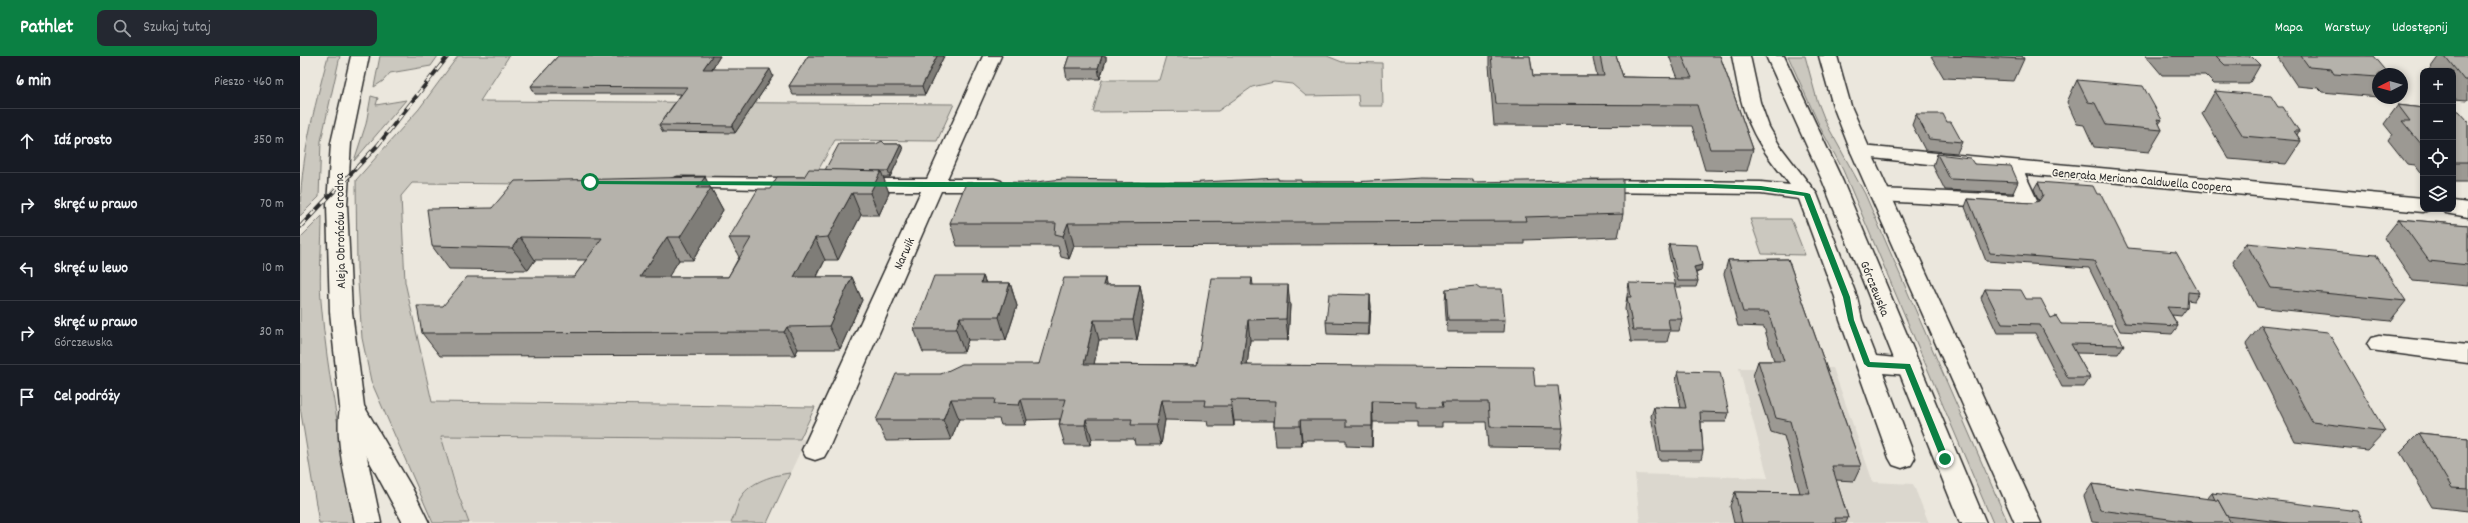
<!DOCTYPE html>
<html lang="pl">
<meta charset="utf-8">
<style>
:root{--surface:#171b24;--page:#242831;--text:#f1f3f6;--muted:#9ea1a6;--line:#363941;--accent:#0b8043}
body{margin:0;font-family:Dekko,sans-serif;background:var(--page);color:var(--text)}
.controls{position:absolute;right:12px;top:12px;display:grid;overflow:hidden;border-radius:8px;box-shadow:0 2px 6px #0003}
.controls button{width:36px;height:36px;display:grid;place-items:center;padding:0;border:0;border-bottom:1px solid var(--line);background:var(--surface);color:var(--text);font:20px sans-serif}
.compass{position:absolute;left:2072px;top:12px;width:36px;height:36px;border-radius:50%;background:var(--surface);box-shadow:0 2px 6px #0003;rotate:264deg}
.stop{position:absolute;width:12px;height:12px;margin:-9px;border:3px solid #0b8043;border-radius:50%;background:#fff}
.stop.end{background:#0b8043;border-color:#fff;box-shadow:0 1px 4px #0008}
.list{margin:0;padding:0;list-style:none}
h2{display:flex;justify-content:space-between;align-items:center;height:52px;margin:0;padding:0 16px;font-size:17px}
h2 small{font-size:13px;font-weight:400;color:var(--muted)}
.list li{display:grid;grid-template-columns:26px 1fr auto;gap:12px;align-items:center;box-sizing:border-box;height:64px;padding:0 16px;border-top:1px solid var(--line)}
.list b{display:block;font-size:15px;white-space:nowrap}
.list p{margin:0;font-size:13px;white-space:nowrap;color:var(--muted)}
.list em{font-size:13px;font-style:normal;color:var(--muted)}
.icon{flex:none;width:22px;height:22px;fill:none;stroke:currentColor;stroke-width:2;stroke-linecap:round;stroke-linejoin:round}
.map{position:relative;flex:none;width:2168px;height:467px;overflow:hidden}
header{display:flex;align-items:center;gap:24px;box-sizing:border-box;height:56px;padding:0 20px;background:var(--accent);color:#fff}
header strong{font-size:19px}
nav{display:flex;gap:22px;margin-inline-start:auto;font-size:14px}
.search{width:280px;height:36px;background:var(--page);display:flex;align-items:center;gap:10px;box-sizing:border-box;padding:0 14px;border-radius:8px;color:var(--muted);font-size:15px}
main{display:flex}
aside{flex:1;background:var(--surface)}
.map>svg:first-child{display:block}
</style>
<header>
<strong>Pathlet</strong>
<div class="search"><svg class="icon" aria-label="search" viewBox="0 0 24 24"><circle cx="10" cy="10" r="6"/><path d="M15 15l6 6"/></svg>Szukaj tutaj</div>
<nav><a>Mapa</a><a>Warstwy</a><a>Udostępnij</a></nav>
</header>
<main>
<aside>
<h2>6 min<small>Pieszo · 460 m</small></h2>
<ul class="list">
<li><svg class="icon" aria-label="ahead" viewBox="0 0 24 24"><path d="M12 20V5M6 11l6-6 6 6"/></svg><div><b>Idź prosto</b></div><em>350 m</em></li>
<li><svg class="icon" aria-label="right" viewBox="0 0 24 24"><path d="M7 20v-9h11M14 6l5 5-5 5"/></svg><div><b>Skręć w prawo</b></div><em>70 m</em></li>
<li><svg class="icon" aria-label="left" viewBox="0 0 24 24"><path d="M17 20v-9H6M10 6l-5 5 5 5"/></svg><div><b>Skręć w lewo</b></div><em>10 m</em></li>
<li><svg class="icon" aria-label="right" viewBox="0 0 24 24"><path d="M7 20v-9h11M14 6l5 5-5 5"/></svg><div><b>Skręć w prawo</b><p>Górczewska</p></div><em>30 m</em></li>
<li><svg class="icon" aria-label="arrive" viewBox="0 0 24 24"><path d="M6 21V4h12l-3 4 3 4H6"/></svg><div><b>Cel podróży</b></div></li>
</ul>
</aside>
<div class="map">
<svg width="2168" height="467" viewBox="0 0 2168 467">
<rect width="100%" height="100%" fill="#ebe7dd"/>
<filter id="ink" filterUnits="userSpaceOnUse"><feTurbulence type="fractalNoise" baseFrequency=".025" numOctaves="2"/><feDisplacementMap in="SourceGraphic" scale="8" xChannelSelector="R" yChannelSelector="G"/><feConvolveMatrix kernelMatrix="1 2 1 2 8 2 1 2 1" color-interpolation-filters="sRGB"/></filter>
<g filter="url(#ink)">
<g fill="#dbd7ce">
<polygon points="1439,312 1533,312 1573,426 1613,428 1629,467 1340,467 1335,418 1468,422"/>
<polygon points="140,380 500,383 506,383 467,467 169,467"/>
</g>
<g fill="#cbc8bf" stroke="#7b7a75">
<path d="M28,0H40L21,85L19,141L0,160C0,105 14,53 28,0Z"/>
<polygon points="80,0 138,0 131,10 90,17 83,25 74,31"/>
<polygon points="158,0 209,0 180,45 654,48 637,85 535,84 512,125 346,129 112,127 101,140 105,226 132,346 515,351 500,383 141,380 156,432 169,467 133,467 71,325 62,282 57,212 56,124 119,53"/>
<polygon points="866,0 1027,0 1042,6 1082,7 1083,50 1059,50 1058,39 1006,40 992,28 974,26 952,31 918,55 793,56 802,24 859,24"/>
<polygon points="1488,0 1505,0 1517,44 1526,67 1565,138 1708,467 1693,467 1543,114 1521,73"/>
<polygon points="71,40 78,42 76,49 106,44 54,105 66,68"/>
<path d="M22,160C22,188 19,217 21,245C27,320 43,393 55,467H19L0,351V182Z"/>
<polygon points="1450,163 1491,163 1505,199 1462,198"/>
<path d="M490,417L467,467H431C435,459 437,449 441,441C451,425 474,419 490,417Z"/>
</g>
<g fill="none" stroke-linecap="round" stroke-linejoin="round">
<g stroke="#2b2b2b" stroke-width="3">
<g id="minor">
<polygon points="683,0 701,0 647,123 694,123 701,125 704,129 701,133 694,135 641,135 528,394 524,401 515,404 506,401 502,394 621,135 556,135 549,133 546,129 549,125 556,123 627,123"/>
<path d="M1432,0H1450L1460,46L1469,71L1480,90L1517,138L1557,241L1562,264L1576,300L1616,304L1620,310L1616,316L1608,319L1583,317L1615,402L1611,409L1602,412L1593,409L1589,402L1540,264L1535,241L1499,143L1461,138L1292,136L1285,134L1282,130L1285,126L1292,124L1461,126L1490,129C1476,111 1460,92 1451,71C1440,49 1437,24 1432,0Z"/>
<polygon points="1561,90 2123,142 2123,153 2131,153 2123,156 1725,118 1738,146 1735,151 1728,153 1580,145 1573,144 1570,139 1573,134 1580,133 1715,139 1704,116 1554,100 1551,96 1554,92"/>
<polygon points="378,121 502,122 509,124 512,128 509,132 502,134 371,131 368,127 371,123"/>
<polygon points="2153,145 2168,147 2168,161 2146,157 2143,153 2153,153"/>
<polygon points="2079,280 2168,289 2168,307 2071,294 2067,288 2071,282"/>
</g>
</g>
<g stroke="#2b2b2b" stroke-width="3">
<g id="major">
<polygon points="51,0 69,0 51,87 47,149 52,256 64,350 112,432 129,467 103,467 40,351 30,256 27,149 31,87"/>
<polygon points="1466,0 1484,0 1543,126 1686,467 1660,467 1523,126"/>
<polygon points="1519,0 1537,0 1551,50 1571,96 1741,467 1715,467 1551,96 1533,50"/>
</g>
</g>
<g stroke="#2b2b2b" stroke-width="3">
<path id="highway" d="M52,342L61,344L64,351L63,382L81,467H55C49,438 30,370 43,344Z"/>
</g>
<use href="#minor" fill="#f7f3e8" fill-rule="evenodd"/>
<use href="#major" fill="#f7f3e8" fill-rule="evenodd"/>
<use href="#highway" fill="#f7f3e8" fill-rule="evenodd"/>
<g stroke="#2b2b2b" stroke-width="4">
<polyline id="rail" points="0,171 78,89 148,0"/>
</g>
<use href="#rail" stroke="#f7f3e8" stroke-width="2.5" stroke-dasharray="8" stroke-linecap="butt"/>
</g>
<g fill="#9c9993" stroke="#2b2b2b">
<polygon points="258,0 420,0 412,13 473,20 435,77 363,76 359,69 381,38 235,38 231,30"/>
<polygon points="508,0 644,0 625,39 493,39 489,30"/>
<polygon points="769,0 806,0 806,4 800,23 767,23 765,12"/>
<polygon points="1189,0 1230,0 1233,20 1297,20 1293,3 1294,0 1316,0 1323,21 1378,22 1369,0 1420,0 1453,93 1447,115 1405,114 1392,70 1194,69 1189,9"/>
<polygon points="1631,0 1722,0 1724,3 1714,25 1644,22"/>
<polygon points="1846,0 1951,0 1960,9 1949,28 1914,28 1905,19 1862,19"/>
<polygon points="1980,0 2074,0 2078,18 2078,41 2022,36 2018,32 1997,30 1979,3"/>
<polygon points="2139,0 2168,0 2168,44 2153,43 2153,15 2128,15"/>
<polygon points="1777,24 1862,64 1859,68 1862,74 1849,96 1794,91 1784,69 1777,68 1767,46"/>
<polygon points="1915,35 1978,51 1999,75 1997,79 2001,85 1986,108 1929,103 1902,58"/>
<polygon points="2098,49 2123,52 2123,120 2115,109 2107,108 2088,84 2092,78 2084,68"/>
<polygon points="2153,54 2168,65 2168,126 2153,126"/>
<polygon points="1616,58 1647,66 1662,86 1657,97 1625,94 1612,69"/>
<polygon points="585,88 601,88 603,94 590,121 583,121 589,137 579,159 561,159 538,204 525,204 517,221 552,221 562,244 540,293 498,293 495,299 140,300 122,277 143,250 274,221 286,204 235,204 228,214 149,213 132,190 192,152 405,121 410,132 411,132 423,154 393,204 379,204 368,221 428,221 439,201 429,182 470,133 525,114"/>
<polygon points="1637,98 1674,108 1718,126 1713,137 1645,134 1633,110"/>
<polygon points="978,124 1002,126 1173,126 1323,158 1318,181 1224,184 1224,188 774,190 769,203 761,201 758,190 657,190 650,167 817,127 885,127"/>
<polygon points="1738,126 1828,192 1899,237 1894,245 1887,244 1887,252 1881,260 1872,259 1878,270 1872,278 1820,275 1789,212 1686,205 1665,151 1668,143 1732,147 1739,145 1734,133"/>
<polygon points="2099,163 2168,169 2168,230 2113,225 2084,182"/>
<polygon points="1946,187 2106,245 2090,265 1957,251 1933,206"/>
<polygon points="1369,188 1401,215 1396,217 1398,225 1396,231 1376,231 1368,194"/>
<polygon points="1488,203 1561,410 1554,425 1536,424 1548,462 1546,467 1434,467 1430,450 1435,436 1500,437 1484,380 1471,376 1453,320 1458,305 1474,305 1464,271 1438,270 1424,218 1428,204"/>
<polygon points="683,220 686,227 710,227 717,250 706,284 668,284 664,296 623,296 614,273"/>
<polygon points="805,222 806,229 840,229 844,250 837,284 799,284 794,308 897,309 952,222 953,229 990,249 988,284 950,284 947,309 1235,330 1263,372 1260,392 1188,391 1186,366 1142,366 1142,371 1117,371 1117,366 1073,366 1072,391 1046,390 1046,384 1002,384 1002,390 976,390 974,370 974,365 934,365 934,370 908,370 907,365 865,364 861,389 835,389 834,383 792,383 790,389 765,389 759,369 760,363 727,364 725,369 701,369 699,363 659,363 651,384 586,385 576,364 641,318 739,308"/>
<polygon points="1329,227 1382,263 1379,275 1370,275 1367,286 1331,286 1325,253"/>
<polygon points="1146,233 1205,264 1204,276 1147,276 1145,245"/>
<polygon points="1685,233 1726,243 1751,262 1761,268 1824,289 1818,298 1776,297 1790,322 1784,331 1762,331 1735,277 1697,277 1681,242"/>
<polygon points="1070,239 1071,251 1069,279 1027,278 1026,266"/>
<polygon points="1961,269 2085,375 2067,394 1995,386 1946,288"/>
<polygon points="1378,315 1429,357 1426,366 1401,366 1403,395 1401,404 1359,404 1351,360 1354,351 1381,352 1376,324"/>
<polygon points="2119,377 2168,382 2168,455 2132,451 2100,396"/>
<polygon points="1792,428 1907,443 1912,437 2064,467 1801,467 1792,466 1784,440"/>
</g>
<g fill="#7f7d78" stroke="#2b2b2b">
<polygon points="412,0 420,0 407,20 403,13"/>
<polygon points="637,0 644,0 625,39 622,30"/>
<polygon points="802,0 806,0 806,4 800,23 798,12"/>
<polygon points="470,13 473,20 435,77 432,70"/>
<polygon points="601,88 603,94 590,121 588,115"/>
<polygon points="581,115 589,137 579,159 570,137"/>
<polygon points="405,121 411,133 411,132 423,154 393,204 380,181 397,132"/>
<polygon points="552,137 561,159 538,204 528,181"/>
<polygon points="768,167 774,190 769,203 763,180"/>
<polygon points="220,181 235,204 228,214 212,192"/>
<polygon points="367,181 379,204 354,244 340,221"/>
<polygon points="515,182 525,204 505,243 494,221"/>
<polygon points="1402,209 1401,215 1393,217 1394,211"/>
<polygon points="683,220 691,243 681,227"/>
<polygon points="552,221 562,244 540,293 529,270"/>
<polygon points="805,222 809,243 803,229"/>
<polygon points="710,227 717,250 706,284 699,261"/>
<polygon points="840,229 844,250 837,284 833,264"/>
<polygon points="988,229 990,249 988,284 986,263"/>
<polygon points="1070,239 1071,251 1069,279 1069,267"/>
<polygon points="660,261 668,284 664,296 656,273"/>
<polygon points="794,264 799,284 790,328 784,308"/>
<polygon points="948,264 950,284 945,329 942,309"/>
<polygon points="487,271 498,293 495,299 484,276"/>
<polygon points="651,343 659,363 651,384 643,364"/>
<polygon points="721,343 727,364 725,369 719,349"/>
<polygon points="861,344 865,364 861,389 856,369"/>
<polygon points="931,344 934,365 934,370 931,350"/>
<polygon points="1072,345 1073,366 1072,391"/>
<polygon points="786,363 792,383 790,389 785,369"/>
<polygon points="1000,364 1002,384 1002,390 1000,370"/>
</g>
<g fill="#b5b2ab" stroke="#2b2b2b">
<polygon points="258,0 412,0 403,13 470,13 432,70 359,69 387,31 231,30"/>
<polygon points="508,0 637,0 622,30 489,30"/>
<polygon points="769,0 802,0 798,12 765,12"/>
<polygon points="1191,0 1230,0 1233,20 1304,20 1300,0 1316,0 1323,21 1392,22 1382,0 1420,0 1453,93 1410,93 1397,49 1196,48"/>
<polygon points="1653,0 1722,0 1724,3"/>
<polygon points="1872,0 1951,0 1960,9 1925,9 1916,0"/>
<polygon points="2001,0 2074,0 2089,18 2078,18 2078,21 2034,18 2031,13 2009,11"/>
<polygon points="2145,0 2168,0 2168,24 2164,24"/>
<polygon points="1777,24 1843,30 1862,64 1857,63 1862,74 1806,69 1795,47 1788,46"/>
<polygon points="1915,35 1971,40 1978,51 1983,51 1999,75 1994,75 2001,85 1943,80"/>
<polygon points="2098,49 2123,52 2123,89 2122,89 2102,65 2110,65"/>
<polygon points="2153,54 2159,55 2168,65 2168,106 2153,106"/>
<polygon points="1616,58 1643,58 1647,66 1651,66 1662,86 1629,83"/>
<polygon points="582,85 585,88 601,88 588,115 525,114 539,88 576,88"/>
<polygon points="1637,98 1670,102 1674,108 1711,110 1718,126 1650,123"/>
<polygon points="509,113 581,115 570,137 552,137 528,181 515,182 494,221 552,221 529,270 487,271 484,276 122,277 117,250 143,250 167,221 274,221 302,182 220,181 212,192 132,190 127,153 192,152 215,125 405,121 397,132 411,132 380,181 367,181 340,221 428,221 451,182 429,182 458,133 470,133 477,121 504,121"/>
<polygon points="978,122 978,124 1001,124 1001,126 1052,126 1123,122 1173,123 1173,126 1323,123 1323,158 1225,161 1226,165 768,167 763,180 755,178 756,167 650,167 666,127 736,126 763,123 817,124 816,127 885,127"/>
<polygon points="1738,126 1793,130 1797,138 1801,138 1828,192 1876,196 1899,237 1888,236 1887,252 1867,251 1878,270 1825,267 1794,205 1690,197 1668,143 1732,147 1739,145 1743,139"/>
<polygon points="2099,163 2168,169 2168,209 2129,205"/>
<polygon points="1946,187 2076,199 2106,245 1971,232"/>
<polygon points="1369,188 1397,189 1402,209 1394,211 1398,225 1378,225"/>
<polygon points="1488,203 1561,410 1532,410 1548,462 1535,462 1536,467 1442,467 1435,436 1510,437 1490,365 1476,362 1458,305 1484,305 1468,256 1443,256 1428,204"/>
<polygon points="634,220 683,220 681,227 710,227 699,261 660,261 656,273 614,273"/>
<polygon points="764,222 805,222 803,229 840,229 833,264 794,264 784,308 897,309 911,222 952,222 951,229 988,229 986,263 948,264 942,309 1233,311 1235,330 1258,330 1263,372 1190,371 1188,346 1142,346 1143,351 1117,351 1117,346 1072,345 1072,370 1046,370 1046,364 1000,364 1000,370 974,370 976,345 931,344 931,350 905,350 906,344 861,344 856,369 831,369 832,363 786,363 785,369 759,369 766,343 721,343 719,349 694,348 695,343 651,343 643,364 576,364 596,318 641,318 662,308 739,308"/>
<polygon points="1329,227 1374,228 1382,263 1368,263 1370,274 1333,274 1327,241 1331,241"/>
<polygon points="1176,230 1180,233 1202,233 1205,264 1148,264 1146,233"/>
<polygon points="1685,233 1721,234 1726,243 1741,243 1751,262 1756,260 1761,268 1812,269 1824,289 1771,288 1790,322 1768,322 1740,269 1702,268"/>
<polygon points="1029,238 1070,239 1069,267 1026,266"/>
<polygon points="1961,269 2028,276 2085,375 2012,366"/>
<polygon points="1378,315 1420,316 1429,357 1400,356 1403,395 1361,395 1354,351 1386,352"/>
<polygon points="2119,377 2168,382 2168,433 2152,432"/>
<polygon points="1792,428 1918,444 1931,467 1893,467 1892,466 1800,454"/>
<polygon points="1912,437 2058,455 2064,467 1989,467 1927,460 1918,444 1915,444"/>
</g>
</g>
<polygon fill="#0b8043" points="288,125 1411,128 1461,130 1507,137 1510,138 1550,241 1554,264 1570,306 1610,308 1649,403 1645,406 1641,403 1605,313 1568,311 1564,308 1548,264 1543,241 1504,140 1461,134 1411,132 622,131 290,128"/>
<g text-anchor="middle" stroke-width="4" stroke-linejoin="round" paint-order="stroke">
<g font-size="13" fill="#2b2b2b" stroke="#f7f3e8">
<text transform="translate(1842 123) rotate(5)" y="5">Generała Meriana Caldwella Coopera</text>
<text transform="translate(39 175) rotate(-91)" y="5">Aleja Obrońców Grodna</text>
<text transform="translate(603 197) rotate(-65)" y="5">Narwik</text>
<text transform="translate(1576 232) rotate(68)" y="5">Górczewska</text>
</g>
</g>
</svg>
<div class="controls">
<button>+</button>
<button>−</button>
<button><svg class="icon" aria-label="locate" viewBox="0 0 24 24"><circle cx="12" cy="12" r="6"/><path d="M12 2v4M12 18v4M2 12h4M18 12h4"/></svg></button>
<button><svg class="icon" aria-label="layers" viewBox="0 0 24 24"><path d="M12 4l9 5-9 5-9-5zM3 14l9 5 9-5"/></svg></button>
</div>
<svg class="compass" viewBox="-18 -18 36 36"><path d="M0-13l5 13h-10z" fill="#e53935"/><path d="M0 13l5-13h-10z" fill="#9ea1a6"/></svg>
<div class="stop" style="left:290px;top:126px"></div>
<div class="stop end" style="left:1645px;top:403px"></div>
</div>
</main>
